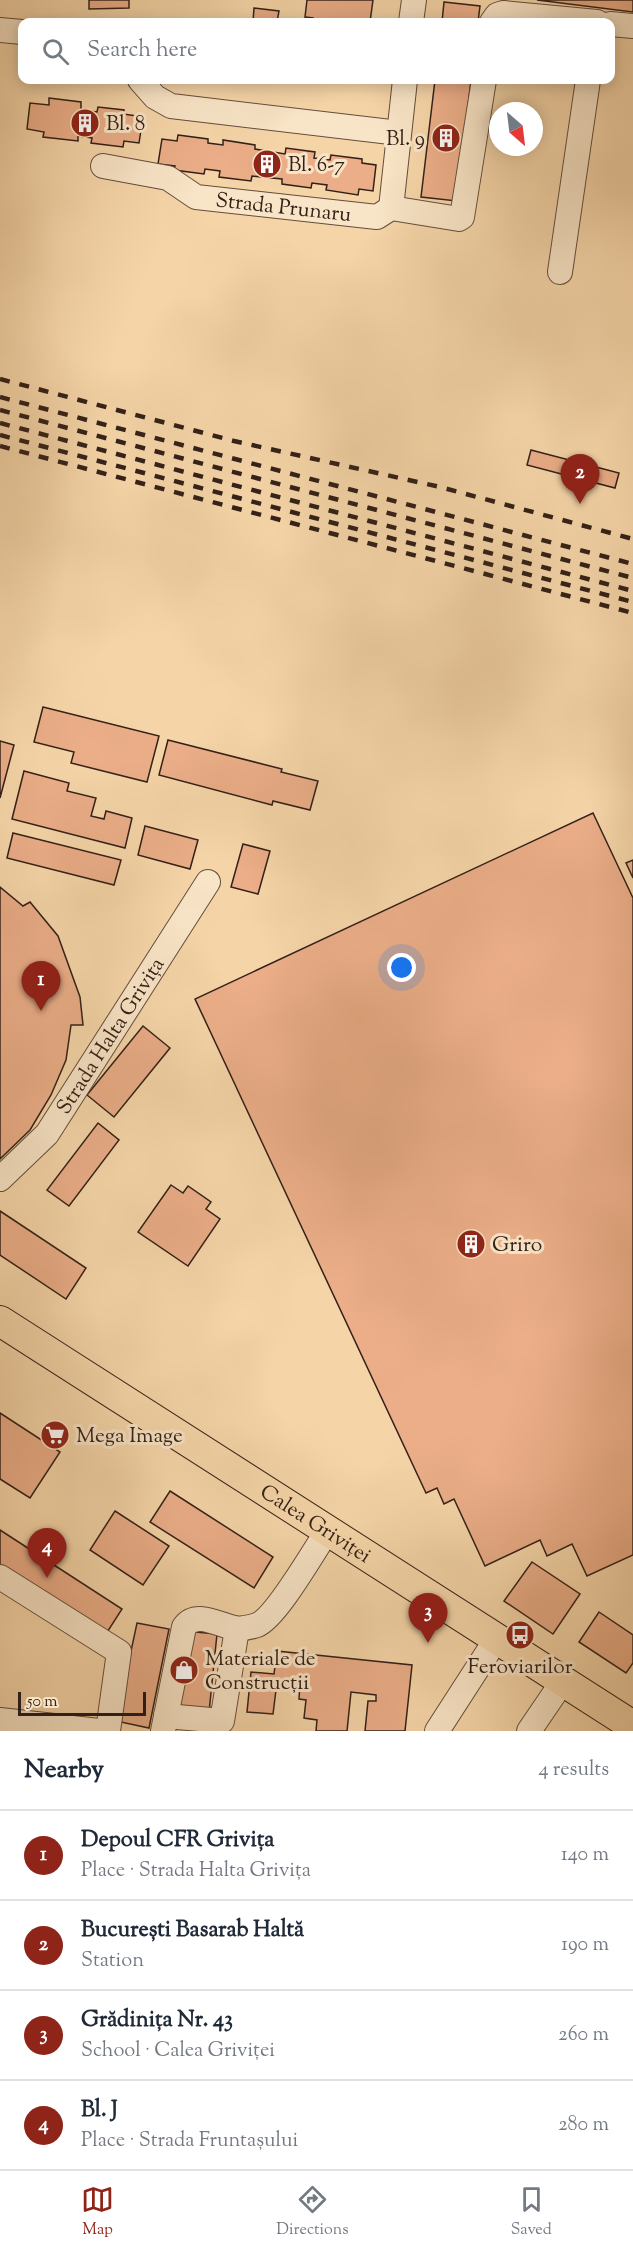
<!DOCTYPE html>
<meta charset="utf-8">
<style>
:root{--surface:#fff;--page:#f6f6f7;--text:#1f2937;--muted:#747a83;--line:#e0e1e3;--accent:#8f2418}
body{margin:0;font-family:"Sorts Mill Goudy",serif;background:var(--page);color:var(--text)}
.compass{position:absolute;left:489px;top:102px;width:54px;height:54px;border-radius:50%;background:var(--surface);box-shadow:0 3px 15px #0003;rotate:152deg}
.scale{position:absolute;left:18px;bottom:15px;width:128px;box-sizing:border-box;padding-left:6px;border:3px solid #332018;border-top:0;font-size:16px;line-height:21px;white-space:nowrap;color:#332018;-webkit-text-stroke:4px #f8e4c6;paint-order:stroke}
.you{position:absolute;left:402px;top:968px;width:21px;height:21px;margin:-15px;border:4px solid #fff;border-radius:50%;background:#1a73e8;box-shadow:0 0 0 9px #1a73e833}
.badge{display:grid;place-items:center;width:39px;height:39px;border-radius:50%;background:var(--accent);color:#fff;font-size:20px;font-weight:700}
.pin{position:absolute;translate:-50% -50px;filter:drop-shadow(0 2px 3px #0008)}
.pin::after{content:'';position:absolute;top:32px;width:21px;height:18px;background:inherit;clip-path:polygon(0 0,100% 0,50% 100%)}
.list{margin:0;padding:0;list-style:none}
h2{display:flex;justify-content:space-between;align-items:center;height:78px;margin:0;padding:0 24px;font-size:26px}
h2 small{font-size:20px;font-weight:400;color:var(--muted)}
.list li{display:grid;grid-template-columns:39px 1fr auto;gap:18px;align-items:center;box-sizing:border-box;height:90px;padding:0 24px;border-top:2px solid var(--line)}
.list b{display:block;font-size:22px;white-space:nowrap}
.list p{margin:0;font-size:20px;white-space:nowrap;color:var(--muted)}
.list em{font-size:20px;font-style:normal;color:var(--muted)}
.icon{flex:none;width:33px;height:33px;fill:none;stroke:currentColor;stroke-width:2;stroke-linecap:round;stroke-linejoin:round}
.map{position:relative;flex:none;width:633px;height:1731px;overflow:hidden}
.search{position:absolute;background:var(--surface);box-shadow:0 3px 15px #0003;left:18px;right:18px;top:18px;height:66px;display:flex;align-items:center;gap:15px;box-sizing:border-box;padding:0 21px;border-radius:12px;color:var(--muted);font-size:22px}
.sheet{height:438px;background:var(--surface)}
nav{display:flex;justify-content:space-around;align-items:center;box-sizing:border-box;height:84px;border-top:2px solid var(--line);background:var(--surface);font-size:16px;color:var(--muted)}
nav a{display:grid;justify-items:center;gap:3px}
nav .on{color:var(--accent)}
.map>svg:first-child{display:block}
</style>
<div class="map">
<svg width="633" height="1731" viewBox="0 0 633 1731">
<rect width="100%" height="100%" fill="#f5d5a8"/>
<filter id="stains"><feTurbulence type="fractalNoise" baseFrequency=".00333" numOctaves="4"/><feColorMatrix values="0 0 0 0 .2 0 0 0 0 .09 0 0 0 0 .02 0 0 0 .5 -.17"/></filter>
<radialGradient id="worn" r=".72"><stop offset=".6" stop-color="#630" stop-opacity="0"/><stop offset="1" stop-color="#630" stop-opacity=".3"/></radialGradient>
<g fill="#ebae88" stroke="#332018" stroke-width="1.5">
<polygon points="89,0 129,0 129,8 89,9"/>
<polygon points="307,0 373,0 370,22 312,22 313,18 305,17"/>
<polygon points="537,0 633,0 633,12"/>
<polygon points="444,2 480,6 478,22 442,22"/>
<polygon points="254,8 279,11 277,22 253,22"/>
<polygon points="435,80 471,80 457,201 421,197"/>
<polygon points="49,98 81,102 81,110 97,112 98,107 124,110 123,114 143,117 139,143 124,141 123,147 91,143 92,138 78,136 78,141 43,137 44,132 27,129 30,103 49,105"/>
<polygon points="178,135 208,139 208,143 223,145 223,140 255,145 255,149 285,154 286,148 315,152 314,158 330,160 331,155 362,159 362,163 376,165 373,191 359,189 358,195 326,190 327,185 312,183 311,188 282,184 282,179 252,176 251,181 219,177 220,171 205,169 204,174 174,170 175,166 158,164 162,139 177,141"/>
<polygon points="531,450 619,473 615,488 527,465"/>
<polygon points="43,707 159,736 147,782 71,763 74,752 34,742"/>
<polygon points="168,740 282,769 281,772 318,781 310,810 273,801 272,805 159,775"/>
<polygon points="0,741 14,745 0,798"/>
<polygon points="24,771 69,783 67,791 96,798 91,816 104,819 106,811 132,818 125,848 12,819"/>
<polygon points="593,813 633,898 633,1555 587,1576 572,1544 547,1556 540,1540 485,1566 454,1499 444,1504 437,1488 426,1493 195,999"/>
<polygon points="145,826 198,840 190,869 138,855"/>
<polygon points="13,833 121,860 114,885 7,858"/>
<polygon points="243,844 270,851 258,894 231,887"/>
<polygon points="633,860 633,878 626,863"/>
<polygon points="0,887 23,906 30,902 58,936 80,997 83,1025 71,1025 66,1060 51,1095 30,1130 0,1159"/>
<polygon points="143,1026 170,1048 114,1117 87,1095"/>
<polygon points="98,1123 119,1140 69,1206 47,1190"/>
<polygon points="171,1185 183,1193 188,1186 211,1202 206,1209 220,1219 188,1266 138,1232"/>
<polygon points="0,1211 86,1268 66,1299 0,1255"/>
<polygon points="0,1413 60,1452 30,1498 0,1479"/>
<polygon points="170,1491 273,1557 254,1588 150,1522"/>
<polygon points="115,1511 169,1546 143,1585 90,1550"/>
<polygon points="0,1530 122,1609 106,1634 0,1566"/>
<polygon points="532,1562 580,1594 553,1634 504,1601"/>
<polygon points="599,1612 633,1635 633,1663 626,1673 579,1642"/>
<polygon points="137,1623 169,1629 149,1728 116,1721"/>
<polygon points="195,1632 217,1634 209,1712 177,1709"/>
<polygon points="277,1651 412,1665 405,1731 365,1731 368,1701 376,1701 376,1695 351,1692 347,1731 316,1731 317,1720 304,1718 306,1700 299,1699 300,1684 277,1682 273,1714 247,1712 251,1672 274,1674"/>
</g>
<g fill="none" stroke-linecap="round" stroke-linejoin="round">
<g stroke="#644d3c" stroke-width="26">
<g id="minor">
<polyline points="411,22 414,0"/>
<polyline points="492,22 497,15 503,13 597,22"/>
<polyline points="610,24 633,26"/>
<polyline points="0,30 22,32"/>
<polyline points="140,80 155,97 171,106 399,133"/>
<path id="s1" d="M103,166L168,178L196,197L377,217L391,208"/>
<polyline points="391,208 459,219 462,217 484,80"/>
<polyline points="391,208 405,80"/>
<polyline points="560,272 588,80"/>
<path id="s2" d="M0,1179L47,1134L208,882"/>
<polyline points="0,1577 119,1652 108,1731"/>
<polyline points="166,1716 222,1721 237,1629"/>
<polyline points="0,1720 99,1731"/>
<path d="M163,1731L184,1627C196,1610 218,1625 235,1628C241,1629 251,1627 257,1625C276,1618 315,1549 328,1530"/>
<polyline points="437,1731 497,1638"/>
<polyline points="529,1731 563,1681"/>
</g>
</g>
<g stroke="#332018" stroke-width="32">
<g id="major">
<path id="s3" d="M0,1321L633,1726"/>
</g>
</g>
<use href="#minor" stroke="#f8e4c6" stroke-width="24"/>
<use href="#major" stroke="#f5d5a8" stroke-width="30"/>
<g stroke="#332018" stroke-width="4.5" stroke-dasharray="10 10" stroke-linecap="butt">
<polyline points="0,379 234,441 440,487 633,539"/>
<polyline points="0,397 633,564"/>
<polyline points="0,410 633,578"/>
<polyline points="0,423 633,591"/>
<polyline points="0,435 633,602"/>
<polyline points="0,446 633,613"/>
</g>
</g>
<defs>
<g id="building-disc" transform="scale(1.5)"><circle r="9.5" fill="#8f2418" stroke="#f8e4c6"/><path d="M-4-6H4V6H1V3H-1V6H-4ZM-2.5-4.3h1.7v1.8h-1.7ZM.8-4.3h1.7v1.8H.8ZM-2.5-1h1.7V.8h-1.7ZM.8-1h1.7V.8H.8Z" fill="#fff"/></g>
<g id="supermarket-disc" transform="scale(1.5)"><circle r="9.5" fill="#8f2418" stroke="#f8e4c6"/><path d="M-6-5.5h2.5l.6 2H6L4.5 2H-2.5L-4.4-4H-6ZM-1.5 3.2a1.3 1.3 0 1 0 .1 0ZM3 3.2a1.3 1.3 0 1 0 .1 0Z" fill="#fff"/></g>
<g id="bus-disc" transform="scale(1.5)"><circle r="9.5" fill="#8f2418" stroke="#f8e4c6"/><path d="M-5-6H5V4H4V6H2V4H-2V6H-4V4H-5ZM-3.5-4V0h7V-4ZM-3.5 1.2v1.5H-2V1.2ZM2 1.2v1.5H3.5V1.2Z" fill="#fff"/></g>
<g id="shop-disc" transform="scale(1.5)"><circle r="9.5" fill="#8f2418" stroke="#f8e4c6"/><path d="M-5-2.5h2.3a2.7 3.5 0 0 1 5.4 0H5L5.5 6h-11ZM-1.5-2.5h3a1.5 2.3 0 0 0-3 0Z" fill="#fff"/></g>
</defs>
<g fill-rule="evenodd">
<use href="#building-disc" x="85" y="123"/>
<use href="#building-disc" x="446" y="138"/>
<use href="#building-disc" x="267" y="164"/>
<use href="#building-disc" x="471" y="1244"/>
<use href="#supermarket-disc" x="55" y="1435"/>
<use href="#bus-disc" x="520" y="1635"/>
<use href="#shop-disc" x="184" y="1670"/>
</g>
<g text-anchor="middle" stroke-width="6" stroke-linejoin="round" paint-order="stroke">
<g font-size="21" fill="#332018" stroke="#f8e4c6" text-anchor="start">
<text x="106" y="130">Bl. 8</text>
<text x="425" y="145" text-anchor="end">Bl. 9</text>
<text x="288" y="171">Bl. 6-7</text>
<text x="492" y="1251">Griro</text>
<text x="76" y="1442">Mega Image</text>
<text x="205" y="1665">Materiale de<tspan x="205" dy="24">Construcții</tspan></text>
<text x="520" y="1673" text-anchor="middle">Feroviarilor</text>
</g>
<g font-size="21" fill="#332018" stroke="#f8e4c6">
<text dy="7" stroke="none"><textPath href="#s1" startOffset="188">Strada Prunaru</textPath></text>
<text dy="7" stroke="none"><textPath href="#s2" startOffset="182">Strada Halta Grivița</textPath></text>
<text dy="7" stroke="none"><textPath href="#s3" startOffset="375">Calea Griviței</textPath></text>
</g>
</g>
<rect width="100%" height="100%" filter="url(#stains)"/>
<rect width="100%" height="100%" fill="url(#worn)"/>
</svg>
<svg class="compass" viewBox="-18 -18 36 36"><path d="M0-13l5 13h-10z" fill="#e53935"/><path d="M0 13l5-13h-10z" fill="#747a83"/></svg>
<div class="scale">50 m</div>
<div class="you"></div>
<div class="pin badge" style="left:41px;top:1011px">1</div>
<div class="pin badge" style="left:580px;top:504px">2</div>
<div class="pin badge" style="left:428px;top:1643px">3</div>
<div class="pin badge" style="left:47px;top:1578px">4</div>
<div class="search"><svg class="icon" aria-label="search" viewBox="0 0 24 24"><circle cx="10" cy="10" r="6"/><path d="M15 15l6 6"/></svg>Search here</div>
</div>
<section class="sheet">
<h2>Nearby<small>4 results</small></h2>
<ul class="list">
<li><span class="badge">1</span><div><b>Depoul CFR Grivița</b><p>Place · Strada Halta Grivița</p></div><em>140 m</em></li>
<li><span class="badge">2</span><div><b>București Basarab Haltă</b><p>Station</p></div><em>190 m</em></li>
<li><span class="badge">3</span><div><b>Grădinița Nr. 43</b><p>School · Calea Griviței</p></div><em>260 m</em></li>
<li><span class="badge">4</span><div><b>Bl. J</b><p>Place · Strada Fruntașului</p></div><em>280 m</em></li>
</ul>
</section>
<nav>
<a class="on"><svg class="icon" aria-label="map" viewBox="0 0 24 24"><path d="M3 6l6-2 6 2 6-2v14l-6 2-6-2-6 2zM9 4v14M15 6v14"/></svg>Map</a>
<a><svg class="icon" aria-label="directions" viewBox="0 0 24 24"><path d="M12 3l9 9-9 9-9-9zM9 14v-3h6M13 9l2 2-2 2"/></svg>Directions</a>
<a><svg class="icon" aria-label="saved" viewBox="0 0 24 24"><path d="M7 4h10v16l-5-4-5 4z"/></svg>Saved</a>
</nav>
